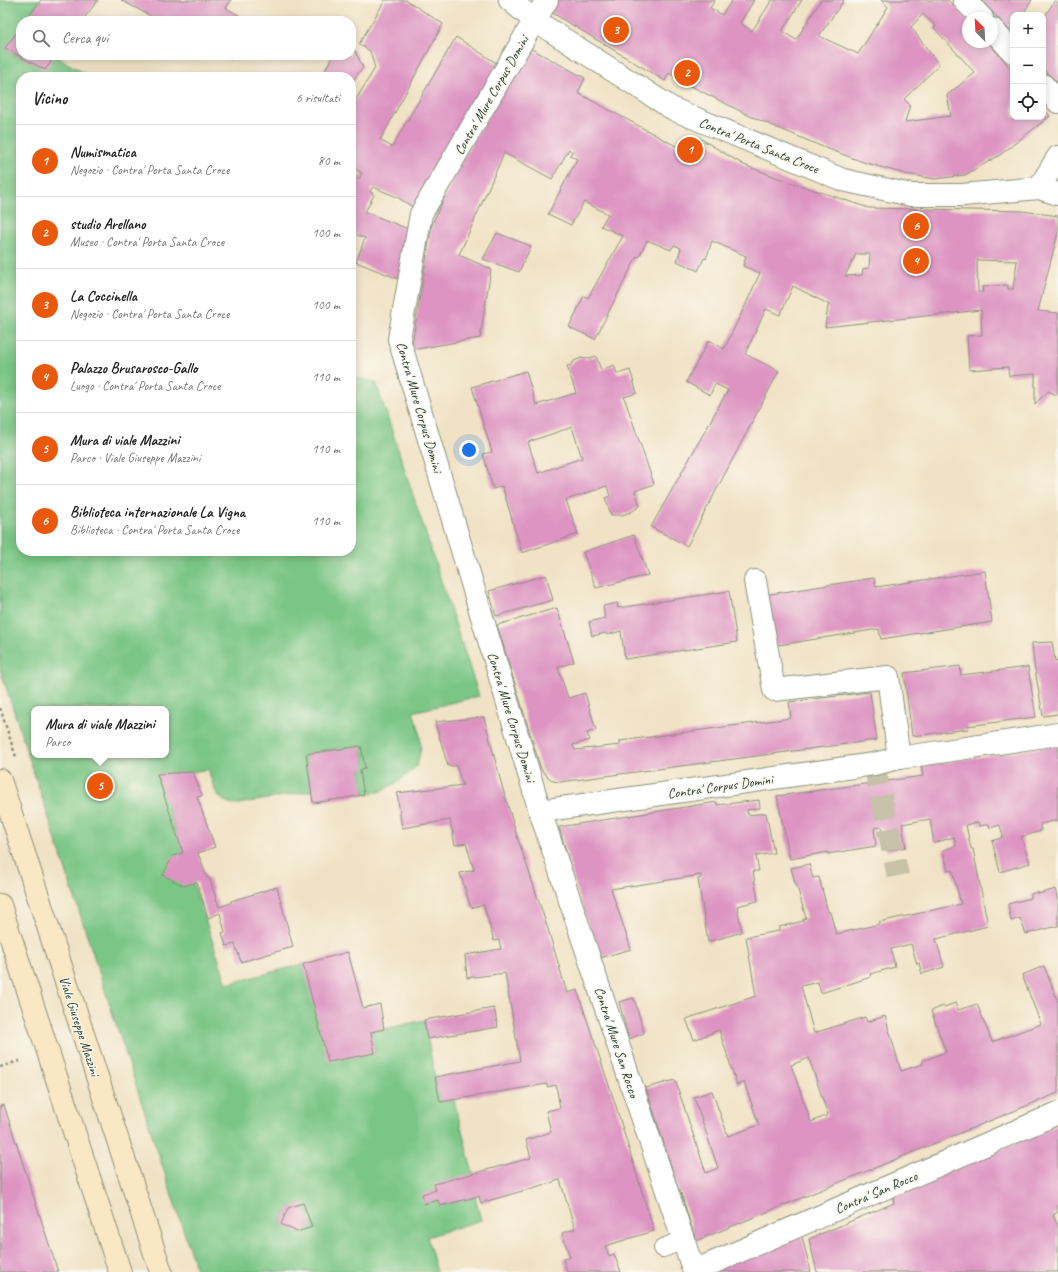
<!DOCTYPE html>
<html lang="it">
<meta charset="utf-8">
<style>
:root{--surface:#fff;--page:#f2f2f2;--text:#222;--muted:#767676;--line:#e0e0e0;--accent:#ea580c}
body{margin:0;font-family:Caveat,sans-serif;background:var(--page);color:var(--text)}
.controls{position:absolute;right:12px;top:12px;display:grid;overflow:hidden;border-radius:8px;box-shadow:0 2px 10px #0003}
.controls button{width:36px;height:36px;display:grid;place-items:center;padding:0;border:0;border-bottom:1px solid var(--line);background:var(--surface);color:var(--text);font:20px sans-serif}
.compass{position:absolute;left:962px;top:12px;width:36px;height:36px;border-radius:50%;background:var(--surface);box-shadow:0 2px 10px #0003;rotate:336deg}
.you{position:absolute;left:469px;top:450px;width:14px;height:14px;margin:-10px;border:3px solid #fff;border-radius:50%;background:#1a73e8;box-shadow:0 0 0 6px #1a73e833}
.badge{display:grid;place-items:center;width:26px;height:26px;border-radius:50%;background:var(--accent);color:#fff;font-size:13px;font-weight:700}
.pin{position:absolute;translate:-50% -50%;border:2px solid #fff;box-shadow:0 1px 4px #0006}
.popup{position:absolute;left:31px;top:706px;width:138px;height:52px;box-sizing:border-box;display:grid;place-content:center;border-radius:8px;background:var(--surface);filter:drop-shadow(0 1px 3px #0005);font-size:13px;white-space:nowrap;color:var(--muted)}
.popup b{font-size:15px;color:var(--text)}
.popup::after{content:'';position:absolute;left:50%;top:100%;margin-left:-8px;border:8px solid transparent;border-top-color:var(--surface)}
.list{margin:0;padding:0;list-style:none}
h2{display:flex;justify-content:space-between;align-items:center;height:52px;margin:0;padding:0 16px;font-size:17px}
h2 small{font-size:13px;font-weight:400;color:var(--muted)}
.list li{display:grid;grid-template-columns:26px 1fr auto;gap:12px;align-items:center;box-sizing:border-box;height:72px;padding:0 16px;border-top:1px solid var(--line)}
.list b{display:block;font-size:15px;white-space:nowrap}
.list p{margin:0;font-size:13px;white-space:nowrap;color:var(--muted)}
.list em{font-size:13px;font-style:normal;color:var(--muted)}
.icon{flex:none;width:22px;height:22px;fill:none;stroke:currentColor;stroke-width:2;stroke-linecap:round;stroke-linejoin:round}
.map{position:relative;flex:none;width:1058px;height:1272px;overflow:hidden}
.search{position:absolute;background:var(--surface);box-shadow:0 2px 10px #0003;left:16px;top:16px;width:340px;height:44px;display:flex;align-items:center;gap:10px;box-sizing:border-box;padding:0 14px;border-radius:16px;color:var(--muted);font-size:15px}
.panel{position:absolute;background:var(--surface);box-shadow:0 2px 10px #0003;left:16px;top:72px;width:340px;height:484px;border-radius:16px}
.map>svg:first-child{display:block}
</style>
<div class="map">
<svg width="1058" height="1272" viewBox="0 0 1058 1272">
<rect width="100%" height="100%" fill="#fbf7ec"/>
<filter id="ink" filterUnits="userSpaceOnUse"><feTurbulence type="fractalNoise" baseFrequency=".025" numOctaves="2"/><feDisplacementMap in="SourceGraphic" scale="8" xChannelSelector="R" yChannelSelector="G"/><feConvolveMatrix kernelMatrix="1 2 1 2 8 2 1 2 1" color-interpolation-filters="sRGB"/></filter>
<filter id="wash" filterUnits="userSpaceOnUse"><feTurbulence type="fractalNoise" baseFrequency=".012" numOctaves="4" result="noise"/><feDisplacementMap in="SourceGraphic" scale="16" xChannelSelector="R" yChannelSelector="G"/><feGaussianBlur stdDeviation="0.9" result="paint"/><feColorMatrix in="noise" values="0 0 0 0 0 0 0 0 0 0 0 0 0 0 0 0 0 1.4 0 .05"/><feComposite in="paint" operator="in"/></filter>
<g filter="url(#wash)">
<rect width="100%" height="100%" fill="#f0e2c5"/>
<path fill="#7ac685" stroke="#4c825c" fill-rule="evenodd" d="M0,0H41L25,21H21V27L5,49L45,69L55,56L91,77H21V551H351V377L376,382L479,696L413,712L419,729L421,748L417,766L398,782L381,791L364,795L360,770L365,768L361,746L306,754L311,791L239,804C216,805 214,787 208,769L193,772L157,774L193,883L227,984L303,964L375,1053L371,1032L424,1020L440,1102L454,1100L473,1174L436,1190L424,1204L438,1200L440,1206L475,1197L481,1220L427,1237L437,1272H197L0,669ZM34,709H166V755H34ZM303,1203L311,1227L297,1232L281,1224L288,1208Z"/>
<g id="blocks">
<g fill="#dd94c2" fill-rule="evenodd">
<polygon points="41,0 98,0 82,21 25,21"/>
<polygon points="121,0 231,0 226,8 249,21 160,21"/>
<polygon points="385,0 406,0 443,24 380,140 392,147 456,37 498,64 421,212 397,197 373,187 370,191 374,195 365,212 411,230 401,280 356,262 365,238 351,233 351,174 359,179 362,173 351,167 351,99 355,101 375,68 370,51 359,44"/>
<path d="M556,0H715L710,8L722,15L732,0H754L740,23L752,31L772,0H802L782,31L796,40L821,0H844L819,36L858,54L888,7L881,0H948L968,20V42H988L1013,71V117H1043V108L1050,116L1000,155L965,175L935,179L905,174L863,162L823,147L750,116L687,84L669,73L665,81L549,11ZM923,14L936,26L934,28L975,73L947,95L951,116L905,122L910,105L904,99L939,65L911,27Z"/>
<polygon points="981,0 1032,0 1022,15 1013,15 1013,28 1010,31"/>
<polygon points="1055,0 1058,3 1058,83 1043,69 1043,19"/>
<polygon points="21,27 21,55 56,55 45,70 5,48"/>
<path d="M528,47L585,78L578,93L687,152L696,136L744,165L781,179L869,208L1023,211L1058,216V232L1038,311L1058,313V392L1057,395L1048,391L1035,404V374L1009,376L1008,367L969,370L967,336L982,335L981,310L825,327L828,306L830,305L793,286L780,315L766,309L745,354L779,371L687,546L651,527L728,390L715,384L710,395L686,382L709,340L724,349L745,306L760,273L743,266L746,256L712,241L706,259L704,258L698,271L677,261L681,248L674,245L671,250L647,240L639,257L637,256L595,339L569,327L584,296L588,298L623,236L601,226L608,214L584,202L571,225L548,214L577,159L570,155L572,152L569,149L552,179L504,153L459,255L491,269L480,338L411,350L432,224L459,166ZM856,254H870L869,268L863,269L862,275L845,276ZM977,260L1017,261L1013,289H1008V285L982,287L983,292H978Z"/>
<polygon points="351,49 355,51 363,67 353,81 351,81 351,77 329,77 323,74 333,55 351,55"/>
<polygon points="221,55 233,55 231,60"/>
<polygon points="497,233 531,246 519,272 483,259"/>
<path d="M596,356L601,370L614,365L617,374L630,370L637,393L624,397L654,484L635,491L640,506L631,512L622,515H611L605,498L610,496L607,486L566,500L578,534L522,553L502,486L493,489L483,454L492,452L472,387L526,371L536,405L576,393L567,366L571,365L574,361L581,358L586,359ZM572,427L582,458L538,473L528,442Z"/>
<polygon points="634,535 648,575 596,588 583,552"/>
<polygon points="985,571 992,622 881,639 879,629 772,646 764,595 874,578 876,587"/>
<polygon points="546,575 553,600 496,616 489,591"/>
<polygon points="729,591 737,642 625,659 621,631 607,635 606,633 592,636 589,622 605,618 603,606 617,603 618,608"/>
<polygon points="557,608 574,662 558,667 568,698 585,693 596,730 587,733 590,740 573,745 575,750 620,745 620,741 791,718 789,702 870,692 877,740 560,782 553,781 548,777 541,769 497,625"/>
<polygon points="1052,642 1055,661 1058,660 1058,714 1043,716 1034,664 1032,643"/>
<polygon points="960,666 961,675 1028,667 1036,717 967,726 968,729 912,736 904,673"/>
<polygon points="484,717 502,786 517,836 548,929 567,993 577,990 614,1100 654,1231 605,1246 609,1256 614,1254 621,1272 567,1272 563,1259 570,1257 562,1233 575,1229 560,1180 481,1203 479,1196 440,1206 438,1200 424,1204 422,1194 436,1190 434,1184 531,1158 526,1140 551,1132 546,1111 560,1108 556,1085 547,1087 547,1084 440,1102 435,1077 520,1061 505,973 467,978 465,955 501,949 499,940 494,941 484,905 471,908 460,873 474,870 466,843 455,845 450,820 402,828 397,793 463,785 456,766 448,766 435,722"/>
<path d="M1058,745V820L1040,824L1041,831L1021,837L1030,863L1000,872L992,841L1003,837L1000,825L990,828L989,824L979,826L978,822L966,825L971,849H973L988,926L936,939L944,967L922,974L919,963L917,964L911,944L891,949L895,967L870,974L871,977L821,993L818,982L801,986L814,1033L865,1017L867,1022L885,1016L901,1071L923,1064L922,1061L946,1052L931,1011L943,1006L944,1007L955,1003L958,1010L977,1004L992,1042L1041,1024L1022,975L1044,966L1058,1002V1093L696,1241L681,1193L680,1194L646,1088L675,1080L706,1173L718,1168L694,1097L712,1091L728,1136L759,1125L744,1082L737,1085L719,1030L694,1040L686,1019L756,996L746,937L779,931V927L803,921V919L806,918L796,883H795L791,868L809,864L813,878L819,877L828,912H830L836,934L880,924L879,922L961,904L952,870L948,871L943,850L956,846L954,837L934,843L930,819L902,824L906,847L887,851L882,827L874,828L876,846L828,854V852L790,859L777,796L923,776L921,766ZM809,1058L828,1115L811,1122L791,1065Z"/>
<polygon points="361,746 365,768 360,770 364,795 313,803 306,754"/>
<polygon points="193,772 202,796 197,797 215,847 198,853 207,878 209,877 219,907 231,903 231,901 277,887 293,947 241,962 235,944 226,946 222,933 225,932 220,913 208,918 197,882 184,886 163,875 173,856 183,853 157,774"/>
<polygon points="759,800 760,808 747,810 748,815 766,813 774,853 756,856 759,871 753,871 758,901 737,906 742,932 708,942 698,879 701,878 701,875 611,889 631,949 600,958 580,900 559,827 717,802 717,805"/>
<polygon points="1056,889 1058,896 1058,926 1026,934 1020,918 1011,921 1008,904 1031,898 1031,894 1038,892 1038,894"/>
<polygon points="348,952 363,1008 380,1004 384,1029 371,1032 375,1053 328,1062 303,964"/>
<polygon points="634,998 644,1033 629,1039 619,1002"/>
<polygon points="494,1008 498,1027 427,1039 424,1020"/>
<polygon points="4,1105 58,1272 0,1272 0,1106"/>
<polygon points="1058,1125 1058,1212 1053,1215 1058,1226 1058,1272 817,1272 809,1239 894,1203 892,1195"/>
<polygon points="303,1203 312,1227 297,1232 281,1224 288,1208"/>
<polygon points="801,1233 811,1272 707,1272"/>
</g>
</g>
</g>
<g filter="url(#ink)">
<use href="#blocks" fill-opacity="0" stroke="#88907c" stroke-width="1"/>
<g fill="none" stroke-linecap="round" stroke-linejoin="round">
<polyline stroke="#c6c1a8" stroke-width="22" stroke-dasharray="22 11" stroke-linecap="butt" points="874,764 898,876"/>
<g stroke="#88907c" stroke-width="20">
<polyline id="pedestrian" points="663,1248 684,1240"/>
</g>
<g stroke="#88907c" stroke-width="24">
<g id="minor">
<polyline points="510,0 534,20 673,109 843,180 911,195 962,195 1039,188 1058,194"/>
<polyline points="547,0 527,33 421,214 399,339 540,811 694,1272"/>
<polyline points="964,0 982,18"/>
<polyline points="992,29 1013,52"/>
<polyline points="1043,85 1058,102"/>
<polyline points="1039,188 1058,157"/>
<polyline points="755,581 774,690 888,677 899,758"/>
<polyline points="540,811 874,764 899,758 1058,734"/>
<polyline points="694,1271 1058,1113"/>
</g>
</g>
<g stroke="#88907c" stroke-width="24">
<g id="secondary">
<polyline points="0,780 161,1272"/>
<polyline points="0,905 120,1272"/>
</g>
</g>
<g stroke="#88907c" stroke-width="2.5" stroke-dasharray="3 3" stroke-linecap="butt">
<polyline points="0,708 16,757"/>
<polyline points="0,1067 22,1060"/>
</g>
<use href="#pedestrian" stroke="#fff" stroke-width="18"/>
<use href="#minor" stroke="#fff" stroke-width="22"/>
<use href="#secondary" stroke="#fae7c3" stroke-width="22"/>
</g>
</g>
<g text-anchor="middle" stroke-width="3" stroke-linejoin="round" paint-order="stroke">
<g font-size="14" fill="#1f3d34" stroke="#fbf7ec">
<text transform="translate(491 95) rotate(-60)" y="5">Contra' Mure Corpus Domini</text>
<text transform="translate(759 145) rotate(22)" y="5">Contra' Porta Santa Croce</text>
<text transform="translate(420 407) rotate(74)" y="5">Contra' Mure Corpus Domini</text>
<text transform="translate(512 717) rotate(73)" y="5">Contra' Mure Corpus Domini</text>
<text transform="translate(720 786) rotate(-8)" y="5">Contra' Corpus Domini</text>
<text transform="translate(80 1026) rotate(72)" y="5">Viale Giuseppe Mazzini</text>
<text transform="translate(617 1042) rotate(72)" y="5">Contra' Mure San Rocco</text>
<text transform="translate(876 1192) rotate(-23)" y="5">Contra' San Rocco</text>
</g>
</g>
</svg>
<div class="controls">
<button>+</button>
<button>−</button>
<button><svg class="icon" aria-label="locate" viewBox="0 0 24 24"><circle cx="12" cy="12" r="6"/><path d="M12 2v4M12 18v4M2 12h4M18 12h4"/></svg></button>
</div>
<svg class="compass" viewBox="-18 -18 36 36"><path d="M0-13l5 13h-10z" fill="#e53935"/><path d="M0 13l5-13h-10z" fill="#767676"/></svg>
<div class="you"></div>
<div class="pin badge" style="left:690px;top:150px">1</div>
<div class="pin badge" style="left:687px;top:73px">2</div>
<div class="pin badge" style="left:616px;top:30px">3</div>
<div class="pin badge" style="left:916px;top:261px">4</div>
<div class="pin badge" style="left:100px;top:786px">5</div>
<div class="popup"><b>Mura di viale Mazzini</b>Parco</div>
<div class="pin badge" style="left:916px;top:226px">6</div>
<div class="search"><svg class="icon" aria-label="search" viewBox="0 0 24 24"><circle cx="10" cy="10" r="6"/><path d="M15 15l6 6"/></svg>Cerca qui</div>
<section class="panel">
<h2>Vicino<small>6 risultati</small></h2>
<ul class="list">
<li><span class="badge">1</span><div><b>Numismatica</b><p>Negozio · Contra' Porta Santa Croce</p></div><em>80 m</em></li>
<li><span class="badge">2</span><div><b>studio Arellano</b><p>Museo · Contra' Porta Santa Croce</p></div><em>100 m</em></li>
<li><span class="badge">3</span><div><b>La Coccinella</b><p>Negozio · Contra' Porta Santa Croce</p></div><em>100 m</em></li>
<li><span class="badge">4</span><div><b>Palazzo Brusarosco-Gallo</b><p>Luogo · Contra' Porta Santa Croce</p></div><em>110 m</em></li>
<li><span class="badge">5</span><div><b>Mura di viale Mazzini</b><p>Parco · Viale Giuseppe Mazzini</p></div><em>110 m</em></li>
<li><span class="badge">6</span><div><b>Biblioteca internazionale La Vigna</b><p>Biblioteca · Contra' Porta Santa Croce</p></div><em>110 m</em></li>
</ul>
</section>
</div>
